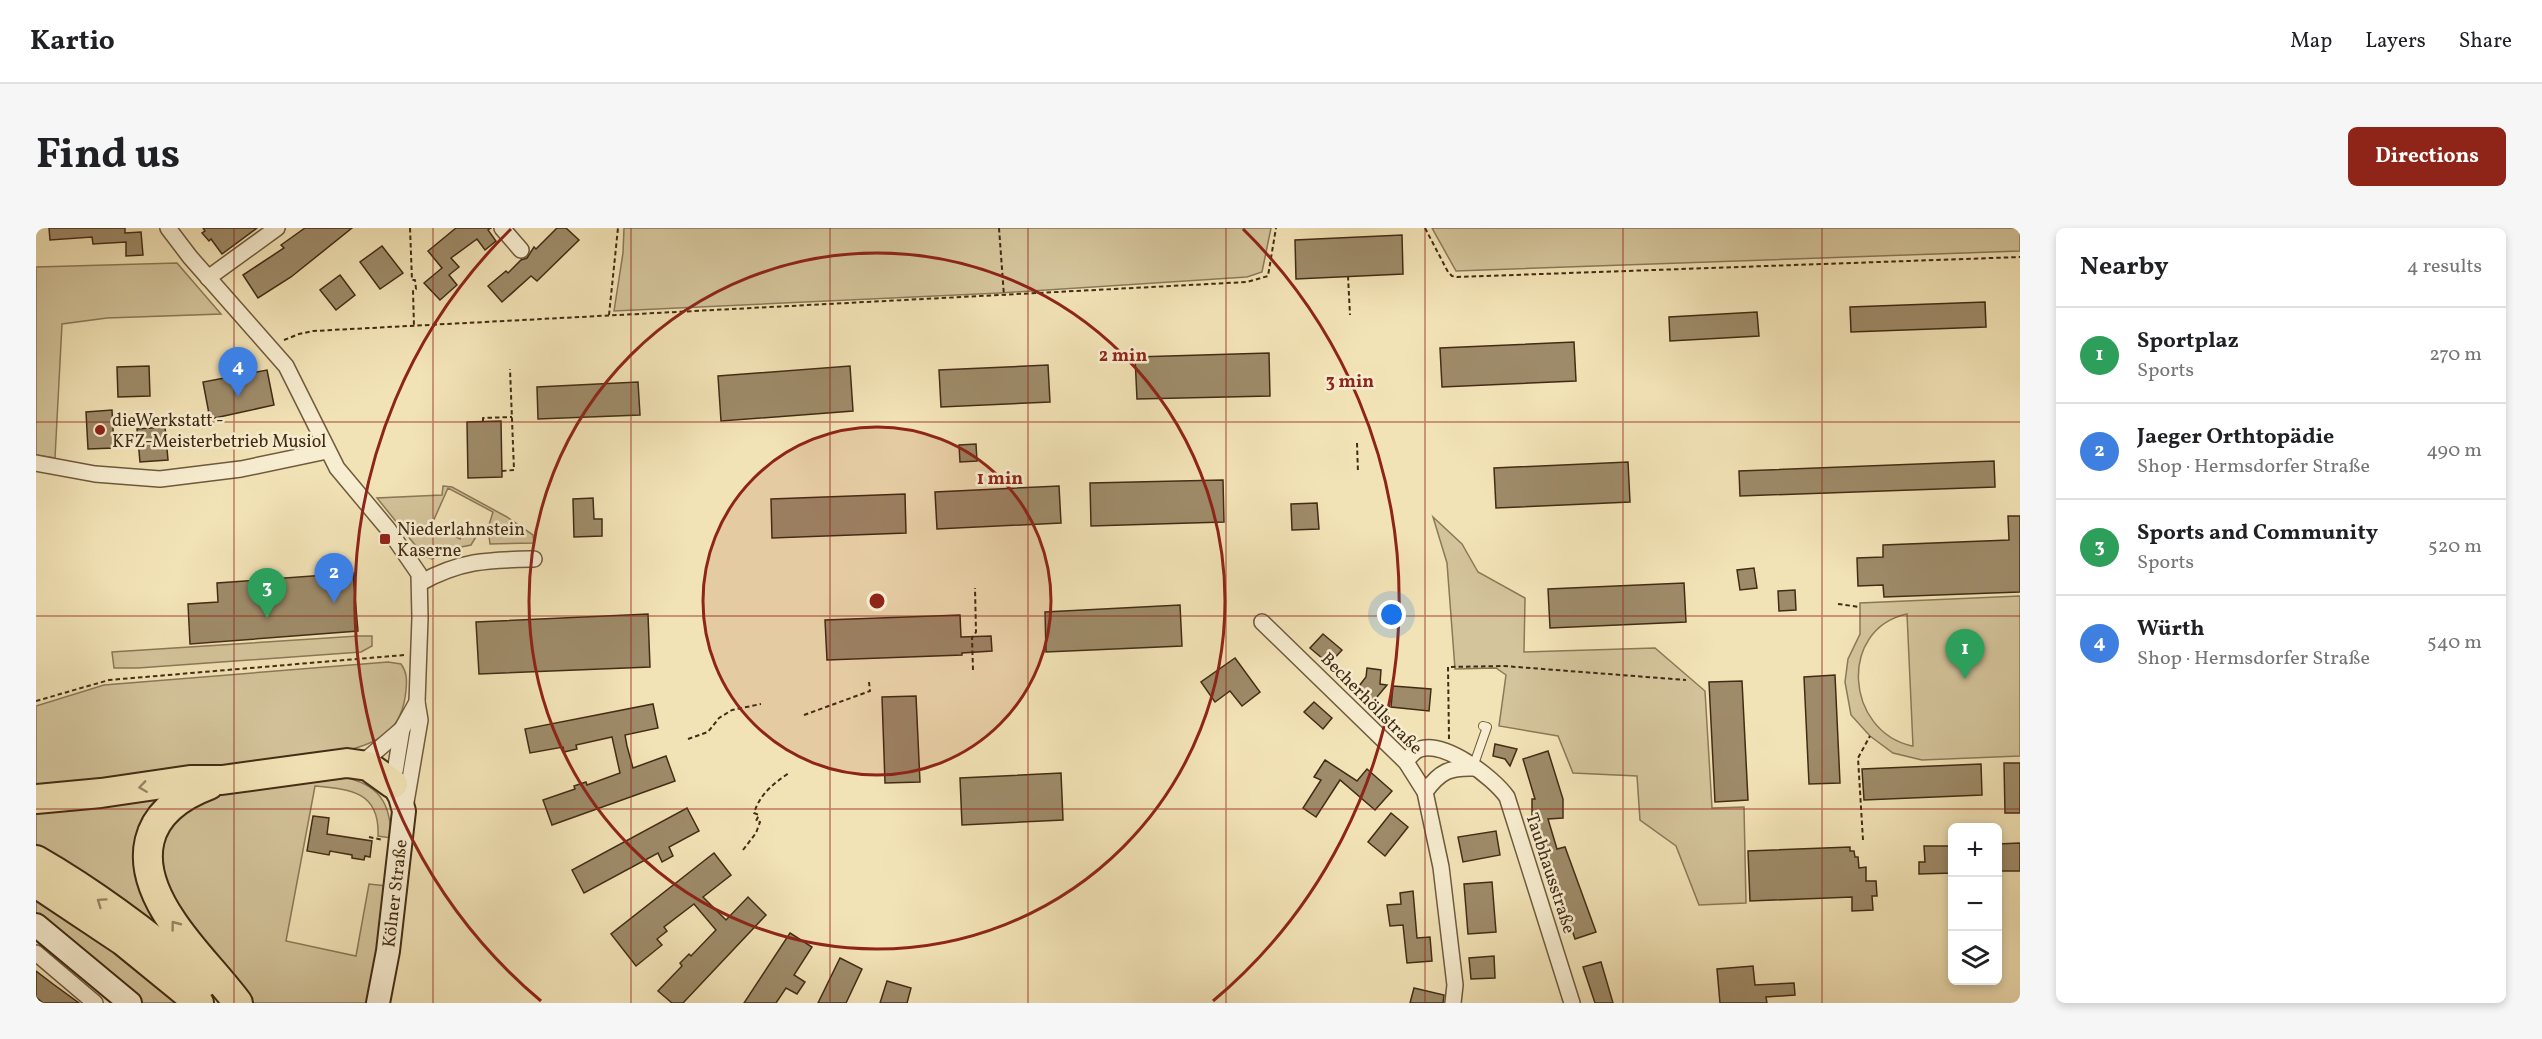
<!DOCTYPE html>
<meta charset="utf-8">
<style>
:root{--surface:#fff;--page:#f6f6f6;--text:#202124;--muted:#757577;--line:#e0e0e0;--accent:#8f2418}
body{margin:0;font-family:Vollkorn,serif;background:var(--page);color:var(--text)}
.controls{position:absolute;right:18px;bottom:18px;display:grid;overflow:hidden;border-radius:9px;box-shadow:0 3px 9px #0003}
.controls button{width:54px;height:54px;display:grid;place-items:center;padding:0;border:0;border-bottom:2px solid var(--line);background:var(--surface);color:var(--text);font:30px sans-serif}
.you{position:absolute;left:1356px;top:387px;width:21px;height:21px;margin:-15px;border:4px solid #fff;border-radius:50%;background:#1a73e8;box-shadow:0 0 0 9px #1a73e833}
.badge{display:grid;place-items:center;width:39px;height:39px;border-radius:50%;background:var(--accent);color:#fff;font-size:20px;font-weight:700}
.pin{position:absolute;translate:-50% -50px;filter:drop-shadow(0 2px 3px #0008)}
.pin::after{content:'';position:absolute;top:32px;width:21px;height:18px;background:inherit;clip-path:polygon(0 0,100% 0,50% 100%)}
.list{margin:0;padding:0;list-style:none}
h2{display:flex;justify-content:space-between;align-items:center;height:78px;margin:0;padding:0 24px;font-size:26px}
h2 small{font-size:20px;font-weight:400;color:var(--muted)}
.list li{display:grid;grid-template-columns:39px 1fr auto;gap:18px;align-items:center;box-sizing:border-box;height:96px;padding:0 24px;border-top:2px solid var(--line)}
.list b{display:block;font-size:22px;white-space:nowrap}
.list p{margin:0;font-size:20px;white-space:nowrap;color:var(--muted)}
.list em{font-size:20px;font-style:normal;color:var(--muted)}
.icon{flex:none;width:33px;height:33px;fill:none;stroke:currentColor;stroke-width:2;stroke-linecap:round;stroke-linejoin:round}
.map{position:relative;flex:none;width:1984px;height:775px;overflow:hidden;border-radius:9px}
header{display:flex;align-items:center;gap:36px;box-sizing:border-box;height:84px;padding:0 30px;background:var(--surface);border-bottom:2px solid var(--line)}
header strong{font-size:28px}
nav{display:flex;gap:33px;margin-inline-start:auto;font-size:21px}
.intro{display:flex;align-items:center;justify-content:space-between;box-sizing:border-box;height:144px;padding:0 36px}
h1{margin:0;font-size:42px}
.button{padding:15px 27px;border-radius:9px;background:var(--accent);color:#fff;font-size:21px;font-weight:700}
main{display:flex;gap:36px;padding:0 36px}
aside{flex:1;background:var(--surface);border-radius:9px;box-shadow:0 3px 9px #0003}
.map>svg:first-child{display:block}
</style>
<header>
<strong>Kartio</strong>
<nav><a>Map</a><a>Layers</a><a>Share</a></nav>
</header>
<div class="intro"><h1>Find us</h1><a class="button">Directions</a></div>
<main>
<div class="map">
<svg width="1984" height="775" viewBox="0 0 1984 775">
<rect width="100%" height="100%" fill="#f2e3b6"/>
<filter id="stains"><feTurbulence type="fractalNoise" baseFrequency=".00333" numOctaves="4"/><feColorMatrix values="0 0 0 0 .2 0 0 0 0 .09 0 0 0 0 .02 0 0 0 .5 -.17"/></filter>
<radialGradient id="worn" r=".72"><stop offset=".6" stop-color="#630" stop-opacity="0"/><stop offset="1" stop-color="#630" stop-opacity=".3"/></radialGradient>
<g fill="#d4c49b" stroke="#8c7858" stroke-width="1.5" fill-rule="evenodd">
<polygon points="588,0 1235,0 1226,44 1211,49 964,65 578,83 587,25"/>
<polygon points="1396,0 1984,0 1984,23 1420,43"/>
<polygon points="141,35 185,86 71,90 26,96 19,230 0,227 0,39"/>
<polygon points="407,258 416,259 471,289 497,307 498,315 454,316 452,300 457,284 412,260 396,296 424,311 430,298 439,303 441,307 435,317 415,321 396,331 388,328 341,270 406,267"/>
<polygon points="1397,289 1426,316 1442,344 1489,370 1488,424 1619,420 1669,463 1676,580 1708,579 1710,675 1663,677 1640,618 1604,592 1601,548 1537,545 1522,508 1463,498 1470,447 1460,440 1419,441 1411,335"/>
<path d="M1984,368V528L1886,532L1857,525L1834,508L1815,487L1809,454L1812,431L1824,406V375ZM1871,386L1877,518H1876C1809,503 1802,401 1871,386Z"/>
<polygon points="322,408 336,408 336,418 325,424 102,440 78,440 76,424"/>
<path d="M352,434L365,436C371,444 371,452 370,462C366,510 335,516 296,527L0,565V478L68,457Z"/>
<path d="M297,547C337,553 355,568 355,610L342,608C344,564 315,561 279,558L250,713L320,728L333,656L351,658L333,775H218L190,748L125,660L126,598L157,570Z"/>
<polygon points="124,563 119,587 137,709 62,653 0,616 0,578"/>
<polygon points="0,663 148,775 105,775 0,688"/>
</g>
<g fill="#9e8b69" stroke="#432c15" stroke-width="1.5">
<polygon points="13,0 89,0 89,5 105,4 107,27 90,28 90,14 57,16 56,9 14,12"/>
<polygon points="167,0 221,0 186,26 175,11 173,13 166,5 169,3"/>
<polygon points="269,0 316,0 255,49 222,70 207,47 248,20 245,17"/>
<polygon points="420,0 455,0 452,2 460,13 449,22 441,11 415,30 423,39 413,47 421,57 404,72 388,55 406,40 392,23"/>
<polygon points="521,0 530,0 543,12 501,53 495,48 466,74 452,58 470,43 472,45 485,32 491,30 498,19 500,21"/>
<polygon points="1366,7 1367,46 1260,51 1259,12"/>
<polygon points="346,18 367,45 344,61 324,34"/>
<polygon points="304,47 319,67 300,82 284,62"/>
<polygon points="1949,74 1950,99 1815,104 1814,79"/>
<polygon points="1721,84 1723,108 1634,113 1633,89"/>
<polygon points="1538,114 1540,153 1406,159 1404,120"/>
<polygon points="1233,125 1234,168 1101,171 1099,129"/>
<polygon points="1012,137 1014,174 905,179 903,142"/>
<polygon points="113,138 114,168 82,169 81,139"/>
<polygon points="814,138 817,183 685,193 682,148"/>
<polygon points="231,142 238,177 174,191 167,154"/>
<polygon points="602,154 604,187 502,191 501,159"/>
<polygon points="76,182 78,220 52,221 50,184"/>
<polygon points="465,193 466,249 432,250 431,194"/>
<polygon points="129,199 132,232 104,234 101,201"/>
<polygon points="940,216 941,233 924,234 923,217"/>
<polygon points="1958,233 1959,259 1704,268 1703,243"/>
<polygon points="1592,234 1594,274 1460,280 1458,240"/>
<polygon points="1187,252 1188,294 1055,298 1054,255"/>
<polygon points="1023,258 1025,295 901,301 899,264"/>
<polygon points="869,266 870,305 736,310 735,271"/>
<polygon points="557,270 558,291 566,291 566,308 538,309 537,271"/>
<polygon points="1281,275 1283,301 1256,302 1255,276"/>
<polygon points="1972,288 1984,288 1984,364 1848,369 1847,357 1822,358 1821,330 1847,329 1847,317 1973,312"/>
<polygon points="1718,340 1721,360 1704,362 1701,342"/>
<polygon points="317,345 322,403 154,416 152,376 182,374 181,355"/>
<polygon points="1648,355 1650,394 1514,400 1512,361"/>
<polygon points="1759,362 1760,382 1743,383 1742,363"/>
<polygon points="1144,377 1146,418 1010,424 1009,384"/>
<polygon points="612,386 614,439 443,446 440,394"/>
<polygon points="924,387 925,409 955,408 956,423 926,425 926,427 791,432 789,392"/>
<polygon points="1287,406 1306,422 1293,436 1274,420"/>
<polygon points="1199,430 1224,464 1206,478 1194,463 1179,474 1165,454"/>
<polygon points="1331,440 1345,442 1344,456 1351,457 1336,475 1320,462 1330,449"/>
<polygon points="1799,447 1804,555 1773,556 1768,449"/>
<polygon points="1706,453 1712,572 1679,574 1673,454"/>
<polygon points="1357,458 1395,461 1393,483 1355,479"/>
<polygon points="880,468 884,554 849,555 846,469"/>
<polygon points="1278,474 1296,490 1287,501 1268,484"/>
<polygon points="617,476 622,500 589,507 591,518 597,540 630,528 639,553 516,597 507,572 539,561 538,558 550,554 551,557 584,545 576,509 540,517 541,521 528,524 527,519 494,525 489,501"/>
<polygon points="1459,516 1481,521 1474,538 1469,531 1457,528"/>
<polygon points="1512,523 1527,571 1527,590 1512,591 1521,621 1529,619 1560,704 1539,711 1524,666 1521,667 1496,590 1496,571 1499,571 1487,531"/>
<polygon points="1289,532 1321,553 1331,541 1356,563 1339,582 1304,552 1280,589 1267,580 1285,552 1278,549"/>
<polygon points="1968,535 1984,535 1984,585 1969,585"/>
<polygon points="1945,536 1946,567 1828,572 1826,541"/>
<polygon points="1025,545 1027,592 926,597 924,550"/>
<polygon points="651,580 663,603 633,619 637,628 626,634 622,625 548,665 536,642"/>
<polygon points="1355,585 1372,599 1349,628 1332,614"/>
<polygon points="277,588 293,590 291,606 336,613 334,629 329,628 328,632 316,630 316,627 294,623 293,627 271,623"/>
<polygon points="1460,603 1464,627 1427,634 1422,609"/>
<polygon points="1984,615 1984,643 1962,643 1962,616"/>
<polygon points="1888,618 1917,618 1917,645 1883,646 1883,634 1889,634"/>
<polygon points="1814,619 1814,623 1818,623 1819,629 1822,629 1823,640 1830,639 1830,653 1840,653 1841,668 1836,668 1837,682 1816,683 1816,669 1714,673 1712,623"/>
<polygon points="678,625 695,647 667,669 690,692 712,669 730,687 647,775 636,775 622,763 646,738 644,735 653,726 655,728 680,702 658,676 628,699 631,703 621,711 626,717 600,738 575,706"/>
<polygon points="1456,654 1460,704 1432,706 1428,656"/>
<polygon points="1377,663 1381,710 1394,709 1396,733 1371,735 1367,697 1354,698 1351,677 1365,676 1364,665"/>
<polygon points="754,705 776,719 758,747 769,754 761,766 750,760 740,775 708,775"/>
<polygon points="1458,728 1459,750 1435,751 1433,730"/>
<polygon points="804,730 826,741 810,775 782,775"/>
<polygon points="1565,734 1577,775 1559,775 1547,739"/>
<polygon points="1717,738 1719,757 1758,755 1759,767 1730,769 1731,775 1684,775 1681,741"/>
<polygon points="0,743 17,756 43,775 7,775 0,769"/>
<polygon points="851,753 875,760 871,775 844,775"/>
<polygon points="1378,760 1408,767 1407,775 1374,775"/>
</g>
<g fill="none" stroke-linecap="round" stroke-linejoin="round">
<g stroke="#6f5a3d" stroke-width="10">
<polyline id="lane" points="1437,539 1451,499 1447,498"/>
</g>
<g stroke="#6f5a3d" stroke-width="18">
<g id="street">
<polyline points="132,0 154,29 250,138 301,240 352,301 383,346 384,390 381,474 384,492 369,580"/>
<polyline points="466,0 485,22"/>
<polyline points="172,50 241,0"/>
<polyline points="0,235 59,246 124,251 205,241 291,223"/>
<path d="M384,355C426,332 452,332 498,331"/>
<polyline points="1226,394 1370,534 1389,564 1405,639 1419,757 1417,775"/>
<path d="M1370,534C1374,529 1377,523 1384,521C1409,513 1457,549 1471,569L1536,775"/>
<polyline points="325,536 366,501 381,474"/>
<polyline points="357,556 366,501"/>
<path d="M1389,564C1404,543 1414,539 1439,540"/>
<polyline points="0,725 59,775"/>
</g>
</g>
<g stroke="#432c15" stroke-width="26">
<g id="secondary">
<polyline points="0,697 94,775"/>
<path id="s1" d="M342,775L352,723L368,583L364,569L357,556"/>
</g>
</g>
<g stroke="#432c15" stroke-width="32">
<g id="highway">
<path d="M173,557C104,583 96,634 136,693C155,722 181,747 202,775"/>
<polyline points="0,571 65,565 154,552 186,552 311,535 332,538 357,556"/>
<path d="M0,632C61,667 116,709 169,754"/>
<polyline points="0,655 87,713 163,775"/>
</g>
</g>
<g stroke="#432c15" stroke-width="2" stroke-dasharray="4.5 3" stroke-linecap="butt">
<polyline points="374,0 376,52 379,52 380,61 377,62 378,99"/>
<polyline points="963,0 968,68"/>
<polyline points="1389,0 1412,44 1416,48 1421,49 1984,29"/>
<polyline points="1312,48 1314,87"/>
<polyline points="573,87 582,0"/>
<polyline points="248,112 263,106 277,103 1211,54 1232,48 1240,0"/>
<polyline points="447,193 447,190 476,189"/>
<polyline points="1321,215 1322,245"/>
<polyline points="466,243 478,242 474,141"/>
<polyline points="1802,376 1824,379"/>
<polyline points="937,442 936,410 940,404 939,360"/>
<polyline points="0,473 73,452 368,427"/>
<polyline points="768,487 834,463 833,454"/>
<polyline points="652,511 672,504 683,490 696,482 725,476"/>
<polyline points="1413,511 1412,439 1468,438 1650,452"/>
<polyline points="333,609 347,612"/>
<polyline points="1827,612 1822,530 1834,508"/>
<path d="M707,622L720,605L724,594L720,593L723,587L718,585C724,566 737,556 753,545"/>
</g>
<use href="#lane" stroke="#f7edd0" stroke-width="8"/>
<use href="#street" stroke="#f7edd0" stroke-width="15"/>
<use href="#secondary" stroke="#f7edd0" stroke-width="22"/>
<use href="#highway" stroke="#f2e3b6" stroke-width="28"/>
</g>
<defs><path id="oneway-chevron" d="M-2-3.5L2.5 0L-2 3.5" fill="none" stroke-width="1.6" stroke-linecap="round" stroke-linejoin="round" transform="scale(1.5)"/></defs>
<g stroke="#9a8866">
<use href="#oneway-chevron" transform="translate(107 559) rotate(172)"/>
<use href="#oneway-chevron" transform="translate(65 674) rotate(-145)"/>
<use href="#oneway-chevron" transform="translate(139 697) rotate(-127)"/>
</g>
<path fill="none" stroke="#8f2418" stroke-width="1.5" stroke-opacity="0.55" d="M198,0V775M397,0V775M595,0V775M794,0V775M992,0V775M1190,0V775M1389,0V775M1587,0V775M1786,0V775M0,194H1984M0,388H1984M0,581H1984"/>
<circle cx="841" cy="373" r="174" fill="#8f2418" fill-opacity=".12"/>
<g fill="none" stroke="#8f2418" stroke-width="3">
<circle cx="841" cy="373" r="174"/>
<circle cx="841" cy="373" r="348"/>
<path d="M505 773A522 522 0 0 1 475 1M1207 1A522 522 0 0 1 1177 773"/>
</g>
<g fill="#8f2418" stroke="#f7edd0" stroke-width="2">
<circle cx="64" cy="202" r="6"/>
<rect x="343" y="305" width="12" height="12" rx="3"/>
</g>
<g text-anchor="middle" stroke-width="5" stroke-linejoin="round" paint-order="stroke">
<g font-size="18" fill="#432c15" stroke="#f7edd0" text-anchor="start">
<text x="76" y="198">dieWerkstatt -<tspan x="76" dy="21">KFZ-Meisterbetrieb Musiol</tspan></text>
<text x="361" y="307">Niederlahnstein<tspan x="361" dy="21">Kaserne</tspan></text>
</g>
<g font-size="18" fill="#432c15" stroke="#f7edd0">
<text transform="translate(1336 475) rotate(45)" y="6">Becherhöllstraße</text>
<text transform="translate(1515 645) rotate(72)" y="6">Taubhausstraße</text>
<text dy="6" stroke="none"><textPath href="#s1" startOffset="111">Kölner Straße</textPath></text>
</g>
</g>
<circle cx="841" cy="373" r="9" fill="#8f2418" stroke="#f7edd0" stroke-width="3"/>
<g font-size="18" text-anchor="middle" font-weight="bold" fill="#8f2418" stroke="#f7edd0" stroke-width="5" stroke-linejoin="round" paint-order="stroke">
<text x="1087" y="133">2 min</text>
<text x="1314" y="159">3 min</text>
<text x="964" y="256">1 min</text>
</g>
<rect width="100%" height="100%" filter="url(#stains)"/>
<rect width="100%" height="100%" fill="url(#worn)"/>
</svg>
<div class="controls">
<button>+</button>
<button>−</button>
<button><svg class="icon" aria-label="layers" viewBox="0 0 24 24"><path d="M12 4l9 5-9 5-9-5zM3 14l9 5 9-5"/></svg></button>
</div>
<div class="you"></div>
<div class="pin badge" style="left:1929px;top:451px;background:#2e9e5b">1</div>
<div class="pin badge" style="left:298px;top:375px;background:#3f7fe0">2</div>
<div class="pin badge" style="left:231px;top:390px;background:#2e9e5b">3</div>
<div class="pin badge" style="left:202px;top:169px;background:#3f7fe0">4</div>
</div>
<aside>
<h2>Nearby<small>4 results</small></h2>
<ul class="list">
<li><span class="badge" style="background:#2e9e5b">1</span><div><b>Sportplaz</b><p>Sports</p></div><em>270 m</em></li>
<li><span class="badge" style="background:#3f7fe0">2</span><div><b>Jaeger Orthtopädie</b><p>Shop · Hermsdorfer Straße</p></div><em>490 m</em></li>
<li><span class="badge" style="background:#2e9e5b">3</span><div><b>Sports and Community</b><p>Sports</p></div><em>520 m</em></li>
<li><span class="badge" style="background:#3f7fe0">4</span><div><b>Würth</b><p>Shop · Hermsdorfer Straße</p></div><em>540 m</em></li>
</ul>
</aside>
</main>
